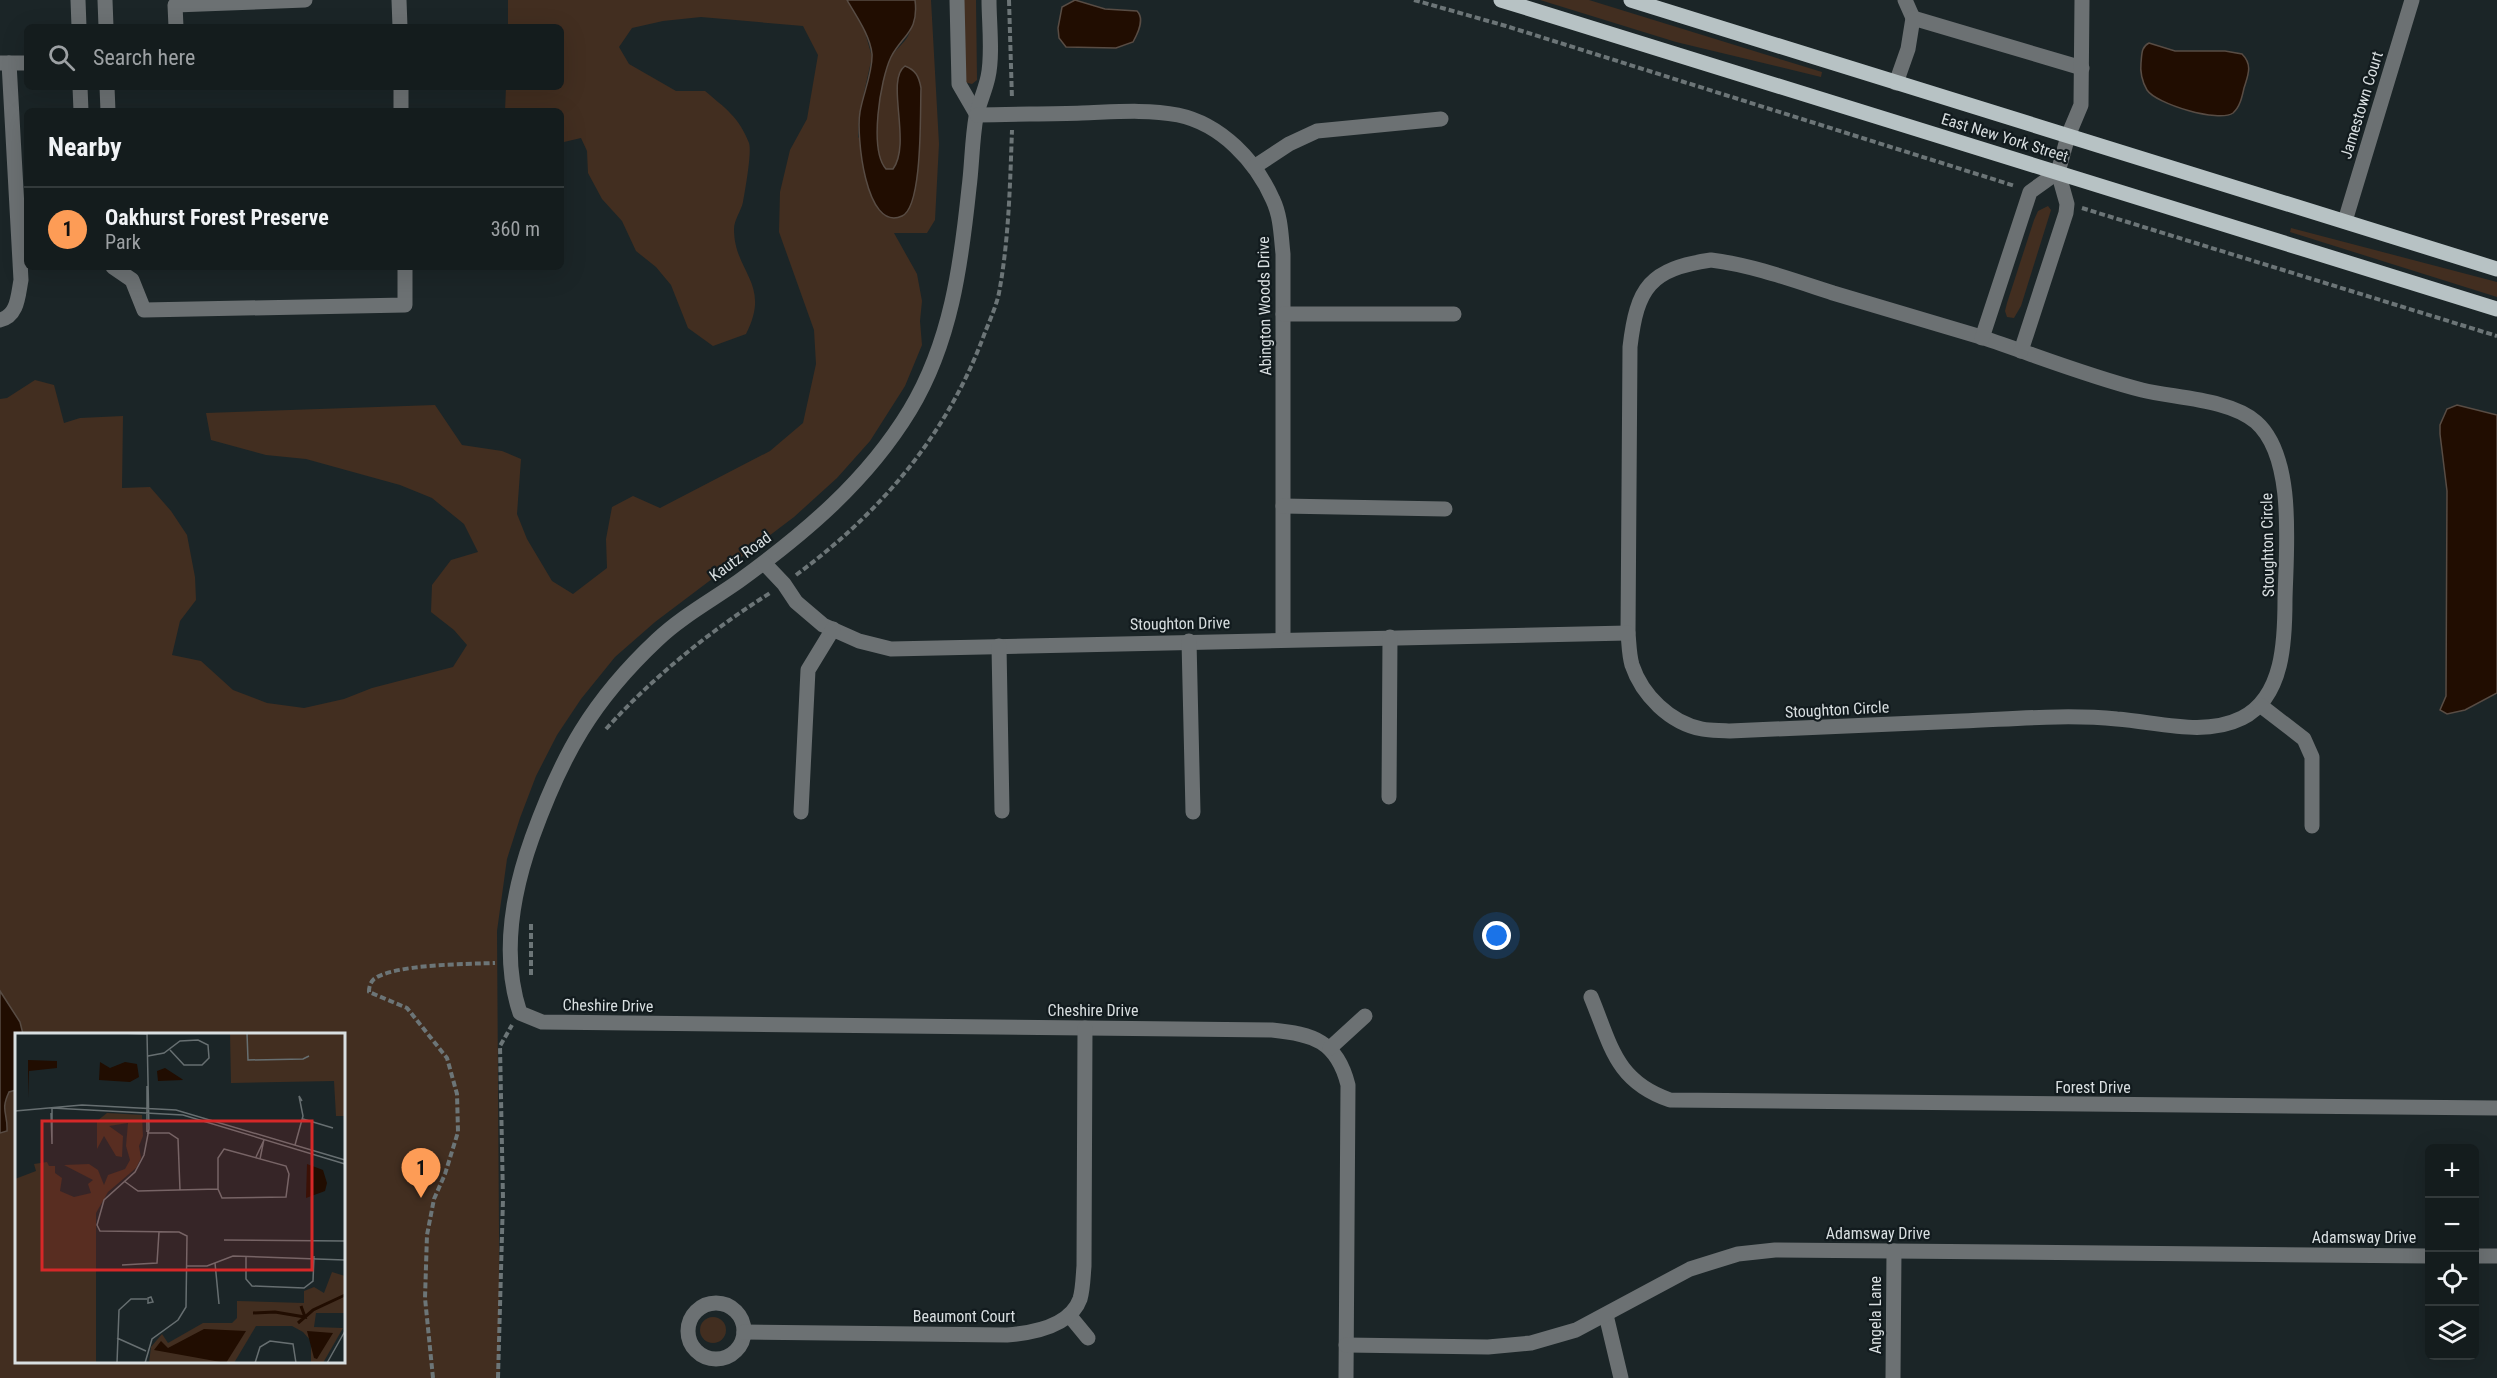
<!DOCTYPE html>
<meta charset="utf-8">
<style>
:root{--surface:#141c1d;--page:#21292a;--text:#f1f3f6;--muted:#9da1a4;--line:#333a3b;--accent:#fd9c56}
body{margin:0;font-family:"Roboto Condensed",sans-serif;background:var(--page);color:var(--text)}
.controls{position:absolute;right:18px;bottom:18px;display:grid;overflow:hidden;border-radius:9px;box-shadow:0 6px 24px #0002}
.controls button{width:54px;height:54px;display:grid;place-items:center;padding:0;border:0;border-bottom:2px solid var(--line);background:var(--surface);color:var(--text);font:30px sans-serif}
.you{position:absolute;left:1497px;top:936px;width:21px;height:21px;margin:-15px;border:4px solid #fff;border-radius:50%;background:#1a73e8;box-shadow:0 0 0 9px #1a73e833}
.badge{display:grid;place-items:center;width:39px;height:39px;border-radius:50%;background:var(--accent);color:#111;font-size:20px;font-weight:700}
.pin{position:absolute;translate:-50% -50px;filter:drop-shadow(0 2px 3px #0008)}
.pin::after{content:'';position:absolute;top:32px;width:21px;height:18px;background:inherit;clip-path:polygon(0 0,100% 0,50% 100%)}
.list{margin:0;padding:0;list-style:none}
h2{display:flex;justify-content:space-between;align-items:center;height:78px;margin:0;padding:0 24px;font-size:26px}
h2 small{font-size:20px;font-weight:400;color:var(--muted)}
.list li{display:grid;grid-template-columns:39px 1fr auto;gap:18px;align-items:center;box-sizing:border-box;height:84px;padding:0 24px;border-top:2px solid var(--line)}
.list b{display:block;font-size:22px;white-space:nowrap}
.list p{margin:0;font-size:20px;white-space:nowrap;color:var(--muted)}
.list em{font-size:20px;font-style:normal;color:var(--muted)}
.icon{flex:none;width:33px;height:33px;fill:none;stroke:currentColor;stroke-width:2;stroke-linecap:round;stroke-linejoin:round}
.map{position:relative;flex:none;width:2497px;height:1378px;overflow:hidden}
.search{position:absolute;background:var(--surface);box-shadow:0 6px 24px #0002;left:24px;top:24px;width:540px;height:66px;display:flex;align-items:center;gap:15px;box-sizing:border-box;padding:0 21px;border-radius:9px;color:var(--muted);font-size:22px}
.panel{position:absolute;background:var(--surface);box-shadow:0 6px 24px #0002;left:24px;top:108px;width:540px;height:162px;border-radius:9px}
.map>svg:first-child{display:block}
</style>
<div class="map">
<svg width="2497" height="1378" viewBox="0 0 2497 1378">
<rect width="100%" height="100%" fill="#1b2527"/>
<g fill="#422e20" fill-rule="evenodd">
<path d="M508,0H847L865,32L872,57L859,115L858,137L912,200L897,80C900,106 909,146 893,169H886C869,150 880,80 891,58C895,49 904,44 908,36C913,26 917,10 915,0H931L939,144L935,220L927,233H894L917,274L922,301L920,321L922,345L905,386L870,441L837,478L794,517L655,622L615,657L581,699L557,735L536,776L520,818L507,859L497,931L500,1378H0V399L7,398L35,380L54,385L64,423L80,418L123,416L122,488L150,487L171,511L187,535L195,577L196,600L180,621L172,655L201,661L233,690L267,703L304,708L344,699L372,688L453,667L467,645L454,630L431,612L432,585L451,560L478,552L464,524L432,498L400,485L306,459L266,455L211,440L206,413L435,405L462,445L502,451L521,459L517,514L527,539L552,581L573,594L607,568L606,539L612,507L633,496L660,508L770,451L803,423L816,364L814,330L779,232L780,192L790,150L807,119L818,55L803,26L701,17L663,21L632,28L619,47L629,64L676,91H705C725,108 739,117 749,143C752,152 745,191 743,202C741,211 734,220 734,229C734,273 772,283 746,334L713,346L688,328L671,285L656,267L636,251L622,221L602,199L588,173L587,151L581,138L564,142V165L561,169V111H505L506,87H561V27H508ZM16,1034H344V1362H16Z"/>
<polygon points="962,0 976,0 977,80 972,84 964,82"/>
<polygon points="1540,0 1589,0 1822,72 1821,77 1676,42"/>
<polygon points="2048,206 2051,210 2021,306 2014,318 2007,317 2005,311 2007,303 2034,220 2038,211"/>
<polygon points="2291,228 2497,282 2497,297 2290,232"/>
<circle cx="713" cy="1330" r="13"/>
</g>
<g fill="#210d01" stroke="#584c44" stroke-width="1.5">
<path d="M847,0H915C919,32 903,34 891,57C880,80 869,150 886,169H893C912,143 885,80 905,66C916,70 919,77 921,88C920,111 923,207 902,216C865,233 856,133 860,112C863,94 873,72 872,54C870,35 856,16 847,0Z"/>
<path d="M1075,0L1105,9L1137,11C1145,19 1138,33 1133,42L1116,48L1066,47L1059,38L1058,28L1062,7Z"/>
<path d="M2149,43L2175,51H2225L2242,54C2253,65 2248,75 2244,88C2242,97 2240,107 2233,113C2219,123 2156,104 2147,90C2142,82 2140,71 2141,63C2142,54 2141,47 2149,43Z"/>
<polygon points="2457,405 2497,415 2497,693 2465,710 2447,714 2440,710 2446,696 2447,491 2440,434 2440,425 2447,409"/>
<path d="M0,991L20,1022L23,1034H16V1090L9,1092C0,1111 8,1113 7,1131L0,1133Z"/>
</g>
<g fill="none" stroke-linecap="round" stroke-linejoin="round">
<g stroke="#6c7577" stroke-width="4" stroke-dasharray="6 3" stroke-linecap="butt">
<polyline points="1009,0 1012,99"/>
<polyline points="1414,0 1506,26 2015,186"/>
<polyline points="2082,208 2497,336"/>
<path d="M796,575C881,512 947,435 984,335C989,322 996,307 999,293C1009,239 1010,184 1012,130"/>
<path d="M606,729C654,676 710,631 770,593"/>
<polyline points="531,975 531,922"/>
<path d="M433,1378L425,1298L427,1235L434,1199L445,1174L458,1132L457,1094L447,1058L407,1008L369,992C369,987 370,983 374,979C394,964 469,964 495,963"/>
<polyline points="498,1378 503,1199 500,1046 512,1025"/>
</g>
<g stroke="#6c7173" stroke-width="15">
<polyline points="78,0 79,27"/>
<polyline points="105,0 106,27"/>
<polyline points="399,0 400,27"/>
<polyline points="957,0 959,84 977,115"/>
<path d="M989,0C989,23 993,55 988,77C985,91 979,103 976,117C972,140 972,165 969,188C961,265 951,342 910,410C867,481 805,533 739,581C712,600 681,617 657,640C592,701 562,755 532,838C512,894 501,956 520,1013L542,1022L1272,1030C1313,1034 1337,1041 1348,1085L1346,1378"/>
<polyline points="1905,0 1913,18"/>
<polyline points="176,27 175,5 305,0"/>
<polyline points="0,63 27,63"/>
<polyline points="1896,83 1908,49 1913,18 2082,68"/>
<polyline points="80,87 81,111"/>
<polyline points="107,87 108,111"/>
<polyline points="401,87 401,111"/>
<path d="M977,115C1012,114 1047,114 1082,113C1114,112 1146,109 1178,115C1221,124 1256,161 1273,200C1281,217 1281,236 1283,254V639"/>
<polyline points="1254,167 1289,144 1317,131 1441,119"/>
<polyline points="2345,221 2412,0"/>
<path d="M1711,260C1752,265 1793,280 1833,293C1882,308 1932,322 1981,337C2035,355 2087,376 2142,390C2175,398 2230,399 2256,422C2296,457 2286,551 2285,599C2285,639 2284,697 2242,718C2204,737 2158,722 2117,719C2066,714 2014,719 1962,721C1885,724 1808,728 1730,731C1721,730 1711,731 1702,729C1670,723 1642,695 1632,665C1629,655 1629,643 1628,633L1630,347C1637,287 1650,269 1711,260Z"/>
<polyline points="113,267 132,280 144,310 405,305 405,267"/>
<polyline points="1283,314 1454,314"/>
<path d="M0,320C18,316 18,295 21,280L9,63"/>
<polyline points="1982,338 2030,192 2058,172"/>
<polyline points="2021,351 2066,213 2067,204 2058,172 2068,136 2081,105 2082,0"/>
<polyline points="1283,506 1445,509"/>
<polyline points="764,563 784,584 796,602 823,625 859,641 891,649 1628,633"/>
<polyline points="1189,641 1193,812"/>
<polyline points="999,646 1002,811"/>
<polyline points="2260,705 2304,739 2312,757 2312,826"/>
<polyline points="1389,797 1390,637"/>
<polyline points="801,812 808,670 833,629"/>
<path d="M1591,997C1611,1045 1615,1081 1670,1100L2497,1108"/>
<polyline points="1330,1048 1365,1016"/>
<polyline points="2474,1256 2497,1256"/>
<circle cx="716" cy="1331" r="28"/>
<polyline points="1069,1315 1088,1338"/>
<polyline points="1606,1315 1621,1378"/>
<path d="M744,1332L1007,1335C1032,1333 1070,1327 1080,1299C1083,1289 1083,1277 1084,1266L1085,1028"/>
<polyline points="1346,1345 1488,1347 1531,1343 1576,1330 1690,1269 1738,1254 1775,1250 2430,1256"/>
<polyline points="1893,1378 1894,1251"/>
</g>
<g stroke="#b7c2c4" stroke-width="15">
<polyline points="1501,0 2497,309"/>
<polyline points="1631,0 2497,269"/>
</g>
</g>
<g text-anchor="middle" stroke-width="4.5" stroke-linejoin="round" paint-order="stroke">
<g font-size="16" fill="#d9dfe1" stroke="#121b1e">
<text transform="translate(2361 105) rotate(-73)" y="6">Jamestown Court</text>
<text transform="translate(2005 137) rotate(17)" y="6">East New York Street</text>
<text transform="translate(1264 306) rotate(-91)" y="6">Abington Woods Drive</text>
<text transform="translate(2267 545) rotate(-91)" y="6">Stoughton Circle</text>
<text transform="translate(740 556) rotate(-36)" y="6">Kautz Road</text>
<text transform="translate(1180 623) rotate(-1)" y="6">Stoughton Drive</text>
<text transform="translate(1837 709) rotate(-3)" y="6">Stoughton Circle</text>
<text transform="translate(608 1005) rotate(1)" y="6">Cheshire Drive</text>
<text x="1093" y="1016">Cheshire Drive</text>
<text x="2093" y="1093">Forest Drive</text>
<text x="1878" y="1239">Adamsway Drive</text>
<text x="2364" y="1243">Adamsway Drive</text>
<text transform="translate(1875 1315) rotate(-90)" y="6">Angela Lane</text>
<text x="964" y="1322">Beaumont Court</text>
</g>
</g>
<g transform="translate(15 1033)">
<rect width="330" height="330" fill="#1b2527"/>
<path d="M215,0H330V83H321L319,48L216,50ZM92,80L127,82L128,103L124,113L126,125L121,135L93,159L81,180V330H0V146L21,138L19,131L32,129L34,133H40V140L47,145L45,158L59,164L76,160L73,151L78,147L49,132L74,131L83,137L89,152L93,142L110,136L115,127L111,113L113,90L94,93L108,103L107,124L101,123L89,103L82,116V88ZM317,239L330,243V280H301L299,294L328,295L308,330H296V308L288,299L277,293H241L219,330H134L136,314L147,301L153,310L188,290H217L222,285V268L289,270V258L299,254L309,260Z" fill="#422e20"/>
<path d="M13,27L42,28V35L14,38L13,65ZM85,29L95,35L110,29L122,31L124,44L115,49L84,47ZM150,35L167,46L168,47L143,48L142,38ZM292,131L308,137L312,150L310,158L291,165ZM189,296L231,298L211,330L139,317L146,308L153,315ZM292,298L318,300L302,326L299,325Z" fill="#210d01"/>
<path fill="none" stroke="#210d01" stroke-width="3" d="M238,280L260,279L290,284L286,273M283,290L298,277L330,262"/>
<path fill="none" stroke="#676f71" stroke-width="1.5" d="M106,0L132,1M232,0L233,27L288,26L294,23M133,23L149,20L165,8L183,7L193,12L194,25L187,32H169L155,17M37,75V111M37,75L168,82L330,131M0,78L67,72L161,77L330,127M36,80L37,111M288,86L318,95M132,99V53M132,100H154L163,106L165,157M280,112L288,83L284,63L287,68M209,116L271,133L274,141L271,164L207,165L203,156V125ZM241,124L249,107M245,126L249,106M109,148L123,158L203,156M209,207L330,208M231,223V246L237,253L289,255L298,248L299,223M200,230L204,271M107,232L142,230L144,199M172,233H192L218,223L330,227M136,264L138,269L133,270V265ZM102,305L131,318M102,330L104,277L116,266H132M130,330L137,306L163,287L171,274L172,203L164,199L85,198L82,192L89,167L120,139L129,122L134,96L132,0M240,330L245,314L255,308L278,311L281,330M312,330L330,298"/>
<path fill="#d62828" fill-opacity="0.15" stroke="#d62828" stroke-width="3" d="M27,88H297V237H27Z"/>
<rect width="330" height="330" fill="none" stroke="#d9dfe1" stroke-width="3"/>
</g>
</svg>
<div class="controls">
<button>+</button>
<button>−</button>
<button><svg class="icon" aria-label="locate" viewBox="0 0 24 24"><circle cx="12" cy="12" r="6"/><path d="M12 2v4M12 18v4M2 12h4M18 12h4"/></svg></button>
<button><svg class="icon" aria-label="layers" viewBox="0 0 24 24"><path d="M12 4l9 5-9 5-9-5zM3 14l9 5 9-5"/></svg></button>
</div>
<div class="you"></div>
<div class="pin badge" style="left:421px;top:1198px">1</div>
<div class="search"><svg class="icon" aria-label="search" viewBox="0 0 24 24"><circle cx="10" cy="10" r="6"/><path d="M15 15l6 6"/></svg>Search here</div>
<section class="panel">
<h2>Nearby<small></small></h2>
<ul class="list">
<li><span class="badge">1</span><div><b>Oakhurst Forest Preserve</b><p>Park</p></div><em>360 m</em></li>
</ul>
</section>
</div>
